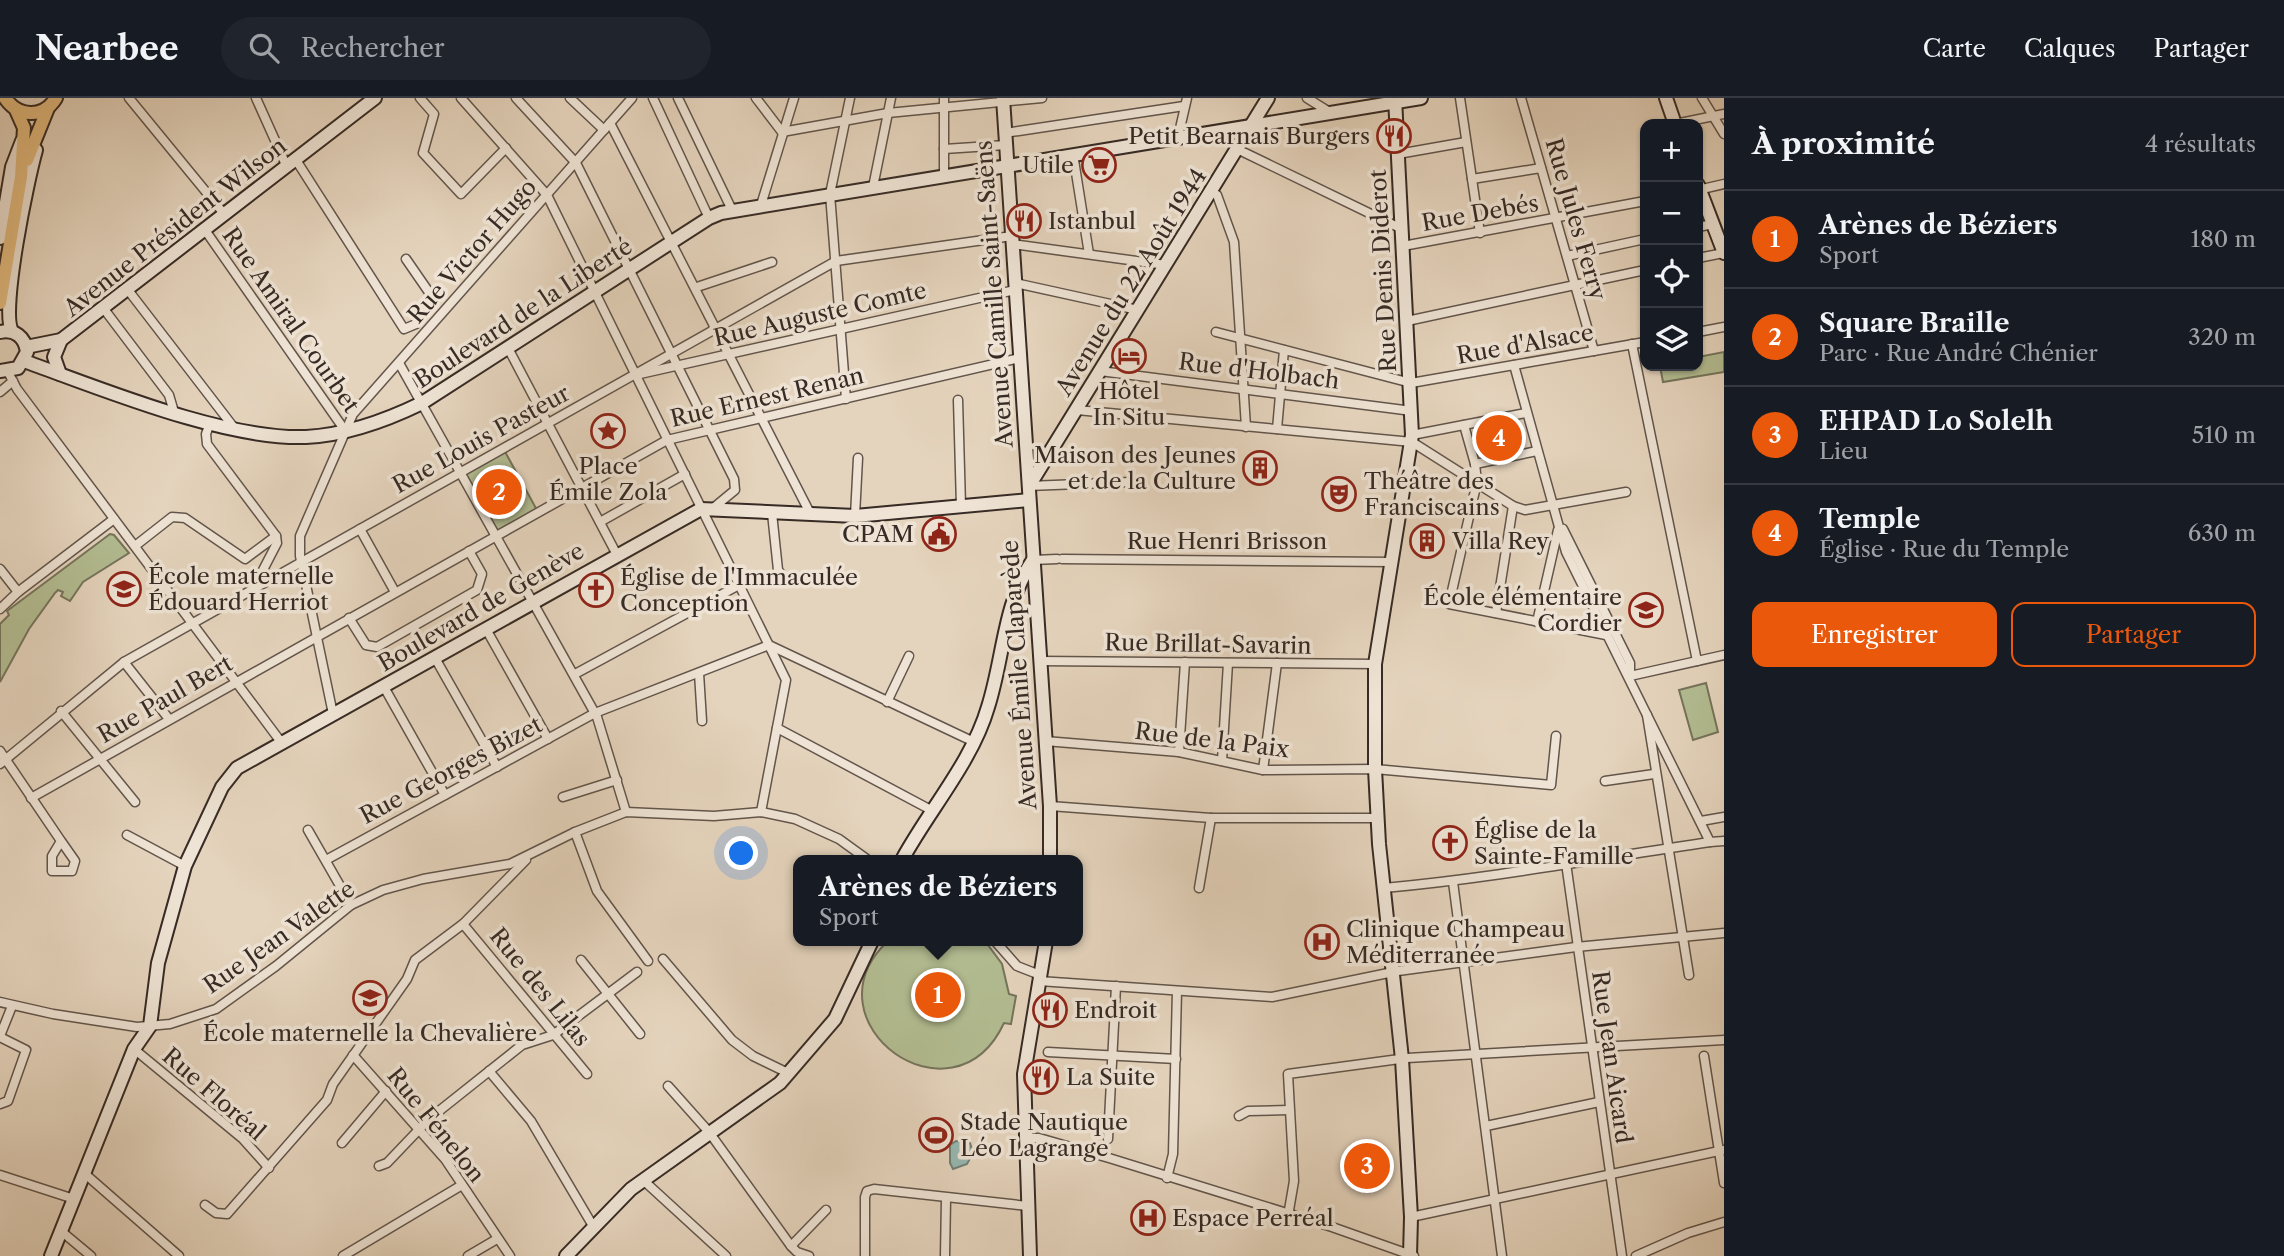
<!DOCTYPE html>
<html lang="fr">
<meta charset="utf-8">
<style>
:root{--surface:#171b24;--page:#20242c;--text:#f1f3f6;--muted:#9ea1a6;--line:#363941;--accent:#ea580c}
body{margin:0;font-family:"Libre Caslon Text",serif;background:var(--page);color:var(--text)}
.controls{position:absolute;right:21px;top:21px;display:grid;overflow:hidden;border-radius:14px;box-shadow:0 2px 5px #0004}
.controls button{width:63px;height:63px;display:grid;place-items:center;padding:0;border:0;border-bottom:2px solid var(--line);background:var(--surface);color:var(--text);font:35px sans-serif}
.you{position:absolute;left:742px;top:756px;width:24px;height:24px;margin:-18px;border:5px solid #fff;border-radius:50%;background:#1a73e8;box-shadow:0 0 0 10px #1a73e833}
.badge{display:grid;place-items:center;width:46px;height:46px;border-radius:50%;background:var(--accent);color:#fff;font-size:23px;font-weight:700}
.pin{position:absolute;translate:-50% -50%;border:4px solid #fff;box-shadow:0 2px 7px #0006}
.popup{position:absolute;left:793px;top:757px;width:290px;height:91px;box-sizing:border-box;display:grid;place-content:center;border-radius:14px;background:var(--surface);filter:drop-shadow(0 2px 5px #0005);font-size:23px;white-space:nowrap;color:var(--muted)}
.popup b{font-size:26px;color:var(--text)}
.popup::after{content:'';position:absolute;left:50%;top:100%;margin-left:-14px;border:14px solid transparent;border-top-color:var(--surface)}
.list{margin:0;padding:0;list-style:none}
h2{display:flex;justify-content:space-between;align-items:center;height:91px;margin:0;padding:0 28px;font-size:30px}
h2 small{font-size:23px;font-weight:400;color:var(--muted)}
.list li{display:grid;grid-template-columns:46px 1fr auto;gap:21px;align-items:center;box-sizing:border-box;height:98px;padding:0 28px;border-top:2px solid var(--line)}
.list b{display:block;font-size:26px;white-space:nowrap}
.list p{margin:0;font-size:23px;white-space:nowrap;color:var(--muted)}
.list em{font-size:23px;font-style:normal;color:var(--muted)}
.actions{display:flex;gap:14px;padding:21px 28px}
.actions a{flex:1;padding:16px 0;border:2px solid var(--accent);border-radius:14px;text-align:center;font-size:24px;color:var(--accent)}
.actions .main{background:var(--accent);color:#fff}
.icon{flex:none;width:38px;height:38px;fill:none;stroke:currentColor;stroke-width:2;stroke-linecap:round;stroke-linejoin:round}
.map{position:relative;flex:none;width:1724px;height:1158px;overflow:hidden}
header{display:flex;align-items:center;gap:42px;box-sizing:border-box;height:98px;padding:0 35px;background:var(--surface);border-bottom:2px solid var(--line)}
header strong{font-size:33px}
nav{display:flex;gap:38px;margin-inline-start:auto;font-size:24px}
.search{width:490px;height:63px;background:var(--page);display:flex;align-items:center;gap:18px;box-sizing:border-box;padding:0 24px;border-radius:38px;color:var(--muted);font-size:26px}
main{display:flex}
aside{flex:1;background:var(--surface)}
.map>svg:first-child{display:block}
</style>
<header>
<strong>Nearbee</strong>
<div class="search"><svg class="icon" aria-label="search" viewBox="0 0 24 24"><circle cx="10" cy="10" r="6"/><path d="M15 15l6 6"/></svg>Rechercher</div>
<nav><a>Carte</a><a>Calques</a><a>Partager</a></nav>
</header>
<main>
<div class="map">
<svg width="1724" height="1158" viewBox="0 0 1724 1158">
<rect width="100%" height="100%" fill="#e5d4bd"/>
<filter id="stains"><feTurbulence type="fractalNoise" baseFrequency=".00286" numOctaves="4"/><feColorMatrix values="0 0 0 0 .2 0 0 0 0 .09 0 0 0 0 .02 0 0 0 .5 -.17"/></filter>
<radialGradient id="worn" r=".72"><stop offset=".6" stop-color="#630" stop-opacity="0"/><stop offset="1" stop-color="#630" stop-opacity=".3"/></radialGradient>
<g fill="#b3bd92" stroke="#75745c" stroke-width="2">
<polygon points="1724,254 1724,274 1663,284 1660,268 1698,268 1698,259"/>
<polygon points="503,350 538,414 497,438 460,373"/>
<polygon points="110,436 114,437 129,455 83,484 70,503 61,498 63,494 58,492 55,495 29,531 0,584 0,526 9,517 7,513"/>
<polygon points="1706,585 1718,634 1693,642 1679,592"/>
<path d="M888,843H985L1002,866L1009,896L1016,898L1011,926L1004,925C953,1034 802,924 888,843Z"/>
</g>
<polygon fill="#96b8b1" stroke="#708079" stroke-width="2" points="956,1043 970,1045 973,1055 967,1066 953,1071 950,1065 950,1047"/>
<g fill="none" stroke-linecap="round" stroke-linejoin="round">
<g stroke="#62554b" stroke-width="11">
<g id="street">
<polyline points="129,0 225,117"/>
<polyline points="256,0 287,69"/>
<polyline points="420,0 434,16 423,55 461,96 506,50"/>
<polyline points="461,0 547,97 786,582 761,714"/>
<polyline points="516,0 576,65 734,381 735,392 712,411"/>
<polyline points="570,0 604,32"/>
<polyline points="653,0 709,120"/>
<polyline points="678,0 732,112"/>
<polyline points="756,0 782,34 888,15 1042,0"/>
<polyline points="944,0 944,78"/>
<polyline points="1307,0 1331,15"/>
<polyline points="1460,0 1480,135"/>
<polyline points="1521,0 1594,253"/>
<polyline points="1702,0 1724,36"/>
<polyline points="610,25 811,417"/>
<polyline points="1675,26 1724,16"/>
<polyline points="1005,35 1184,8"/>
<polyline points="1178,39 1187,0"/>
<polyline points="944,51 1006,47"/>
<polyline points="1237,51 1402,131"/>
<polyline points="1073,56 1089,156"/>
<polyline points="1398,56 1466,44"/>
<polyline points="296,62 404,231 416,226 435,203 406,161"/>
<polyline points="1472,81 1541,70"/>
<polyline points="873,89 891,0"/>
<polyline points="1698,92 1724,86"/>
<polyline points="1211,93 1217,97 1234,144 1246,329"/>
<polyline points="761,107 794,0"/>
<polyline points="1698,129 1713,126"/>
<polyline points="205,132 346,334"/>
<polyline points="1012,146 1166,167"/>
<polyline points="1403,148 1645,103"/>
<polyline points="1567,158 1645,141"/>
<polyline points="1698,160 1724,155"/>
<polyline points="1015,185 1138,212"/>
<polyline points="697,189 772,164"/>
<polyline points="128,192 235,331"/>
<polyline points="104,211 169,297 174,314"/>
<polyline points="1407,223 1645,172"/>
<polyline points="1216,234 1411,285 1645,244"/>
<polyline points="1698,234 1724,229"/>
<polyline points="1632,246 1697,563"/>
<polyline points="508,250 616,455"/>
<polyline points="399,265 597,619 626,714"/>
<polyline points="1514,267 1566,454 1710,744 1724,743"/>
<polyline points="1100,273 1412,313"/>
<polyline points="8,274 17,291 281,644"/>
<polyline points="640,276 1015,192"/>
<polyline points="0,294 13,283"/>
<polyline points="846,301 830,96 850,0"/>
<polyline points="958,302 961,408"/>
<polyline points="1077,312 1412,344 1513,408 1525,412 1626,394"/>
<polyline points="210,325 206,336 207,346 276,438 277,445 263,472 267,481"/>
<polyline points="1464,327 1475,366 1477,384 1449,506 1606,537"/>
<polyline points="1277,331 1284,252"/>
<polyline points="1412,337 1526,315"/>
<polyline points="1475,366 1537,353"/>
<polyline points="1028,388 1131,384"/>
<polyline points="772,415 778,472 784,480 802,483"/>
<polyline points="855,418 858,360"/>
<polyline points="600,424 685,376"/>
<polyline points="360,431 395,494"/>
<polyline points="1563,431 1630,565 1630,577"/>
<polyline points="135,448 172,419 185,420 245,461 276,438"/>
<polyline points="1062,461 1392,464"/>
<polyline points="1033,462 1057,461"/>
<polyline points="0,471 18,494"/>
<polyline points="0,511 18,494 114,421"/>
<polyline points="1496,515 1513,408"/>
<polyline points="349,520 366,547 377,549 477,492 482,476 469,453"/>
<polyline points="1537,524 1558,432"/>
<polyline points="486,531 548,641"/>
<polyline points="435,560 497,669"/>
<polyline points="1040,563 1375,566"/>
<polyline points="124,564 169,621"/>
<polyline points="699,575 702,623"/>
<polyline points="575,576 739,487"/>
<polyline points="1630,578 1724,557"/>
<polyline points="384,589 445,697"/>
<polyline points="887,604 909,558"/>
<polyline points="61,613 135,704"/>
<polyline points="333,616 300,458 300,438 353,316 632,0"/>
<polyline points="1647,617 1689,877"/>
<polyline points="777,630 931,712"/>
<polyline points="1045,643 1179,654 1263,672 1375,671 1551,687 1556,638"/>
<polyline points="0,653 61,743 52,758 52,773 72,773 75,763 61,743"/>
<polyline points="1179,654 1185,564"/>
<polyline points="1222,663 1228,565"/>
<polyline points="0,666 124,564 836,163 1012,138"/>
<polyline points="1263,672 1277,565"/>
<polyline points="1605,683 1654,676"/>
<polyline points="563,699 617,682"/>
<polyline points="31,700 667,342 1020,260"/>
<polyline points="1050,708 1211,720 1377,720"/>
<polyline points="1701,723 1724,719"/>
<polyline points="308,732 351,807"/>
<polyline points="575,734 597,793 648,863"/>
<polyline points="127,737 185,768"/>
<polyline points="326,762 595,615 769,547 972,643"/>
<polyline points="1566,765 1622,1158"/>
<polyline points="1453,784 1502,1158"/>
<polyline points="1199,790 1211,720"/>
<path d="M1384,790C1493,780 1601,760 1710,744"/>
<polyline points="463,826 587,976"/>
<polyline points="995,843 1017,868 1040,877"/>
<polyline points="663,861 732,942 753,958 788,975"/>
<polyline points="581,862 640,936"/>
<polyline points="1039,883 1272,899 1398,873 1576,849 1724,835"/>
<polyline points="0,904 53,916 137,929 170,926 216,911 276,868 351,807 383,792 423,781 510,766 575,734 626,714 714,718 761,714 795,721 839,741 868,762"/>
<polyline points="0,938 12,908"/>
<polyline points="0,939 26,952 8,1003 0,1006"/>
<polyline points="134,951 243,1041 269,1070"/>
<polyline points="1048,954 1176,961"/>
<polyline points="353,957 445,1061 510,1158"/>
<polyline points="1704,958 1724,1085"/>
<polyline points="489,973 531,1023 593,1128"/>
<polyline points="668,988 709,1034 791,1148 797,1154 809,1158"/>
<polyline points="1239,1018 1248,1013 1289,1012"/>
<polyline points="1486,1028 1599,1004"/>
<polyline points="1026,1040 1039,1040 1109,1060 1332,1129 1414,1158"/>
<polyline points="1108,1041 1116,888"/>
<polyline points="342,1045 386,993"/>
<polyline points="379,1068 387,1065 429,1021 522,947 553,937 637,874"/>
<polyline points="84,1075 179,1158"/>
<polyline points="0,1077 74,1101"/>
<polyline points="1167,1080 1173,1056 1177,893"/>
<polyline points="643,1082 726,1158"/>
<polyline points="205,1107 216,1115 227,1116 327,1002 333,986 407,881 415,862 463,826 526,762"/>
<polyline points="1288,1118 1294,1083 1288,976 1407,960 1724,942"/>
<polyline points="1411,1119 1724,1052"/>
<polyline points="61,1133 91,1158"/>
<polyline points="791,1148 826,1112"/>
<polyline points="343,1158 462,1087"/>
<polyline points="468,1158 497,1141"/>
<polyline points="865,1158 865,1099 867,1093 874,1091 1028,1108"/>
<polyline points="945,1158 946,1101"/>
<polyline points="1636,1158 1688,1135 1724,1124"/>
</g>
</g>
<g stroke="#372b25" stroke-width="16">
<g id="secondary">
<polyline points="1003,0 1050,708 1050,762"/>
<polyline points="1395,0 1412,337 1375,566 1375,671 1379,746 1402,961 1411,1119 1410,1158"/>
<polyline points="1666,0 1675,26"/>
<polyline points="1698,87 1724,155"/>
<polyline points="0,140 12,69 22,43"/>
<path d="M12,233C0,213 28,80 36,52"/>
<path d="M0,234C15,231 25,239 27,254L18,270L0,273"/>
<polyline points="26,249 61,242 375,0"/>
<path d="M24,263C102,291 225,342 306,339C347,337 385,323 422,305L709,120L721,115L1421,0"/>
<polyline points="60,276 54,259 61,242"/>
<polyline points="1029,388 1268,0"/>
<path d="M902,762C929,712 972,664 988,609C1004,559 1003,506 1033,462"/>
<polyline points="51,1158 134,951 150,928 158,865 185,768 222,689 237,670 701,411 855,418 1029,402"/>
<polyline points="566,1158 631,1091 780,985 835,921 872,843"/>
<polyline points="1030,1158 1024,976 1046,843"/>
</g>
</g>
<g stroke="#372b25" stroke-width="16">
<g id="primary">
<path d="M5,0C18,19 43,21 56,0"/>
<polyline points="27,62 48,10"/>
<polyline points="0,205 21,79 24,30 16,12"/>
</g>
</g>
<use href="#street" stroke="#eee3d4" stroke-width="8"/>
<use href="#secondary" stroke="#eee3d4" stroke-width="12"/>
<use href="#primary" stroke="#e2ba7e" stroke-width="12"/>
</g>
<defs>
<g id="restaurant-ring" transform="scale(1.75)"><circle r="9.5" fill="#eee3d4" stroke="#8f2418" stroke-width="1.5"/><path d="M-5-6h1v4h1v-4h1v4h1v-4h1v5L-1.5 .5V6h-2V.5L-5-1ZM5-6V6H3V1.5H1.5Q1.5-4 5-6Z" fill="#8f2418"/></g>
<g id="supermarket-ring" transform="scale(1.75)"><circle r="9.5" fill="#eee3d4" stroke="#8f2418" stroke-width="1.5"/><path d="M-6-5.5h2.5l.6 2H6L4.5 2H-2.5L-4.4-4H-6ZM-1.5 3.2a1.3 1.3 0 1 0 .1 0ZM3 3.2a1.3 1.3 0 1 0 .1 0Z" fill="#8f2418"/></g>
<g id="hotel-ring" transform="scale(1.75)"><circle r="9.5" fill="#eee3d4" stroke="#8f2418" stroke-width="1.5"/><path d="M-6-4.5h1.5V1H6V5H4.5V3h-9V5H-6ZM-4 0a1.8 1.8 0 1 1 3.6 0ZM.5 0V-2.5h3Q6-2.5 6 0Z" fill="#8f2418"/></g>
<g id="sight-ring" transform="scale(1.75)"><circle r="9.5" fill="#eee3d4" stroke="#8f2418" stroke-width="1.5"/><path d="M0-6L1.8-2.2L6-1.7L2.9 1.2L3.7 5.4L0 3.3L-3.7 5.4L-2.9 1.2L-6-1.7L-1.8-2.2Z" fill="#8f2418"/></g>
<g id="building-ring" transform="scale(1.75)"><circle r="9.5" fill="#eee3d4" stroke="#8f2418" stroke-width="1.5"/><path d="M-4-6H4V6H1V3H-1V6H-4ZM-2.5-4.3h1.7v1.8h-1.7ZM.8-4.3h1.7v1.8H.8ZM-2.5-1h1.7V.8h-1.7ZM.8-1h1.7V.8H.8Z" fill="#8f2418"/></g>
<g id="theatre-ring" transform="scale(1.75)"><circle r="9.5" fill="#eee3d4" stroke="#8f2418" stroke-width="1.5"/><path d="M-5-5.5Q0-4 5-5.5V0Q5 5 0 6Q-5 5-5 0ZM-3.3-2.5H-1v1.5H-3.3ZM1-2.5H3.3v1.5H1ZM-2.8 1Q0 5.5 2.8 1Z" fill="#8f2418"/></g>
<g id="civic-ring" transform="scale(1.75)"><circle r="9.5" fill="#eee3d4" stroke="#8f2418" stroke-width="1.5"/><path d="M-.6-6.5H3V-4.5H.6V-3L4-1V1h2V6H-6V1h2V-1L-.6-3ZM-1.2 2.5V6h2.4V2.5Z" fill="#8f2418"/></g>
<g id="school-ring" transform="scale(1.75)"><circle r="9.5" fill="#eee3d4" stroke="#8f2418" stroke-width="1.5"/><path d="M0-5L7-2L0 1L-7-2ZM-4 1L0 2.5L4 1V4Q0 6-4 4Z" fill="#8f2418"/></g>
<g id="church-ring" transform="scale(1.75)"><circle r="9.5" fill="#eee3d4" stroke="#8f2418" stroke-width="1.5"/><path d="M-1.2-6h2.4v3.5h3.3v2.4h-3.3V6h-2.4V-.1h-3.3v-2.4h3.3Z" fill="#8f2418"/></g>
<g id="hospital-ring" transform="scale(1.75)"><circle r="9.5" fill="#eee3d4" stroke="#8f2418" stroke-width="1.5"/><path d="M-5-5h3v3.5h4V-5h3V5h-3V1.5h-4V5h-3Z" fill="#8f2418"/></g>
<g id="stadium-ring" transform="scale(1.75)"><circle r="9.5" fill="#eee3d4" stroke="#8f2418" stroke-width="1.5"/><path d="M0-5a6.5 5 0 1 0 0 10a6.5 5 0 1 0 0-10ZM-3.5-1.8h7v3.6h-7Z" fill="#8f2418"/></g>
</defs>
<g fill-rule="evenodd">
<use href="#restaurant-ring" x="1394" y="38"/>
<use href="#supermarket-ring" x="1099" y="67"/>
<use href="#restaurant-ring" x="1024" y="123"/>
<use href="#hotel-ring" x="1129" y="258"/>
<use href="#sight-ring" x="608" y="333"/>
<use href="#building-ring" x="1260" y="370"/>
<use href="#theatre-ring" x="1339" y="396"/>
<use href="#civic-ring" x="939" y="436"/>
<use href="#building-ring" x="1427" y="443"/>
<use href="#school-ring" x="124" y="491"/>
<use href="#church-ring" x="596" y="492"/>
<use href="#school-ring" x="1646" y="512"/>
<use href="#church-ring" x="1450" y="745"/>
<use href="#hospital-ring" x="1322" y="844"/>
<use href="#school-ring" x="370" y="900"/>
<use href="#restaurant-ring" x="1050" y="912"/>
<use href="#restaurant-ring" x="1041" y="979"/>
<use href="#stadium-ring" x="936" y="1037"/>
<use href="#hospital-ring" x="1148" y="1120"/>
</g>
<g text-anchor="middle" stroke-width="7" stroke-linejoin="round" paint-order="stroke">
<g font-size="23" fill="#372b25" stroke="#eee3d4" text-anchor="start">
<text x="1370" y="46" text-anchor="end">Petit Bearnais Burgers</text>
<text x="1074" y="75" text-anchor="end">Utile</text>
<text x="1048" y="131">Istanbul</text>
<text x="1129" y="301" text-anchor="middle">Hôtel<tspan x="1129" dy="26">In Situ</tspan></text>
<text x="1236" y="365" text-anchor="end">Maison des Jeunes<tspan x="1236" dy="26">et de la Culture</tspan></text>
<text x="608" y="376" text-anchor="middle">Place<tspan x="608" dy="26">Émile Zola</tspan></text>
<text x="1364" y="391">Théâtre des<tspan x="1364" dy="26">Franciscains</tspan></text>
<text x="914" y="444" text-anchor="end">CPAM</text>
<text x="1452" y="451">Villa Rey</text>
<text x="148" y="486">École maternelle<tspan x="148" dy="26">Édouard Herriot</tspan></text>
<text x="620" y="487">Église de l'Immaculée<tspan x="620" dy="26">Conception</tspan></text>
<text x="1622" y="507" text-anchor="end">École élémentaire<tspan x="1622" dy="26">Cordier</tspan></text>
<text x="1474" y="740">Église de la<tspan x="1474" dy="26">Sainte-Famille</tspan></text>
<text x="1346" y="839">Clinique Champeau<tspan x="1346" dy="26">Méditerranée</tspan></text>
<text x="1074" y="920">Endroit</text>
<text x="370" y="943" text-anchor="middle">École maternelle la Chevalière</text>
<text x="1066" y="987">La Suite</text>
<text x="960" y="1032">Stade Nautique<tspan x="960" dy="26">Léo Lagrange</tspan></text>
<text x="1172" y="1128">Espace Perréal</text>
</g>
<g font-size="23" fill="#372b25" stroke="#eee3d4">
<text transform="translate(1480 115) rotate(-10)" y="8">Rue Debés</text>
<text transform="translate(1576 121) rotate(74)" y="8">Rue Jules Ferry</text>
<text transform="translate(175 129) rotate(-38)" y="8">Avenue Président Wilson</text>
<text transform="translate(472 153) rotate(-49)" y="8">Rue Victor Hugo</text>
<text transform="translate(1383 173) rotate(-93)" y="8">Rue Denis Diderot</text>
<text transform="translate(1131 184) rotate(-58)" y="8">Avenue du 22 Août 1944</text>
<text transform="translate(994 196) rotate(-94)" y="8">Avenue Camille Saint-Saëns</text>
<text transform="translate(523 215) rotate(-33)" y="8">Boulevard de la Liberté</text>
<text transform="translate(820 216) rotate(-13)" y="8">Rue Auguste Comte</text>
<text transform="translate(291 222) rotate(55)" y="8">Rue Amiral Courbet</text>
<text transform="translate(1525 246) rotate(-10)" y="8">Rue d'Alsace</text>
<text transform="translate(1259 273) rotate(7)" y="8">Rue d'Holbach</text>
<text transform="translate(767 299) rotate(-13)" y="8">Rue Ernest Renan</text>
<text transform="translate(481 341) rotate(-29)" y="8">Rue Louis Pasteur</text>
<text x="1227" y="451">Rue Henri Brisson</text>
<text transform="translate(481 509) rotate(-30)" y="8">Boulevard de Genève</text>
<text transform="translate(1208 546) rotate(1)" y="8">Rue Brillat-Savarin</text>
<text transform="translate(1019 577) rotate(-94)" y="8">Avenue Émile Claparède</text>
<text transform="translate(165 601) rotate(-30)" y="8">Rue Paul Bert</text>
<text transform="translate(1212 642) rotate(7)" y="8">Rue de la Paix</text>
<text transform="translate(451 672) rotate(-28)" y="8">Rue Georges Bizet</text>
<text transform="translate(279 839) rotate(-35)" y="8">Rue Jean Valette</text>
<text transform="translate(540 889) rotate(51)" y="8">Rue des Lilas</text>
<text transform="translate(1612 959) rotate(82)" y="8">Rue Jean Aicard</text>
<text transform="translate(214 996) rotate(41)" y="8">Rue Floréal</text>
<text transform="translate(436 1027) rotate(51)" y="8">Rue Fénelon</text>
</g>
</g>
<rect width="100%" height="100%" filter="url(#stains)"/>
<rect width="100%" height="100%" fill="url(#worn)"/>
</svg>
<div class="controls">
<button>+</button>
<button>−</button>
<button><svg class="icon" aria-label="locate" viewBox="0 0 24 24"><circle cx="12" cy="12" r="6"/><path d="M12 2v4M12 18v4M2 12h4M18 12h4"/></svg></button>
<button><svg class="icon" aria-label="layers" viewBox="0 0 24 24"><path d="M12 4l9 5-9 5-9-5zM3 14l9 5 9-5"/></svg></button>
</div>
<div class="you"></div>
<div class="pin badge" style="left:938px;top:897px">1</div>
<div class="popup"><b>Arènes de Béziers</b>Sport</div>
<div class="pin badge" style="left:499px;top:394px">2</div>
<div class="pin badge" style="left:1367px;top:1068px">3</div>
<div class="pin badge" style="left:1499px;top:340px">4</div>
</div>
<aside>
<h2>À proximité<small>4 résultats</small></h2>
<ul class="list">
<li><span class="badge">1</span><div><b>Arènes de Béziers</b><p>Sport</p></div><em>180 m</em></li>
<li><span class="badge">2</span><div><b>Square Braille</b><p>Parc · Rue André Chénier</p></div><em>320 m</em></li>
<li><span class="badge">3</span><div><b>EHPAD Lo Solelh</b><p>Lieu</p></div><em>510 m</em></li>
<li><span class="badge">4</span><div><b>Temple</b><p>Église · Rue du Temple</p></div><em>630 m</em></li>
</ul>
<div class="actions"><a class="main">Enregistrer</a><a>Partager</a></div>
</aside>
</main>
